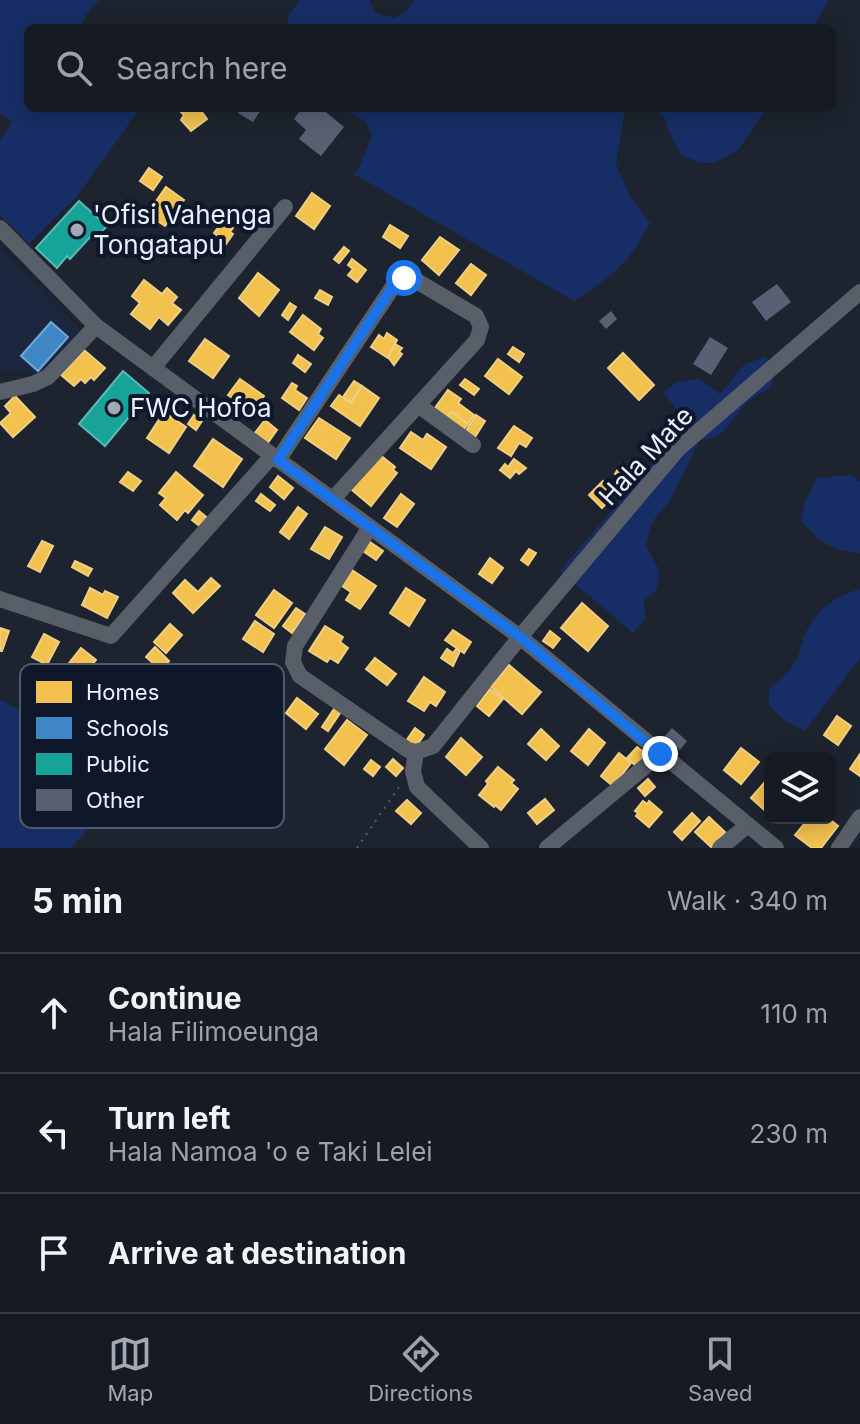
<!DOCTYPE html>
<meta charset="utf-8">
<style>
:root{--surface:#161b23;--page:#1f242b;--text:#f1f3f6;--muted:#9ea1a6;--line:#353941;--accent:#a2a9b6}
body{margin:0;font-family:Inter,sans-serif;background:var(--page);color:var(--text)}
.controls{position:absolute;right:24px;bottom:24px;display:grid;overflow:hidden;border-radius:12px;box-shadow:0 4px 20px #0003}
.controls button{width:72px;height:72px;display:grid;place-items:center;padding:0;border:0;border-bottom:2px solid var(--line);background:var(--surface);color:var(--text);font:40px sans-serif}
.stop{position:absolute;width:24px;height:24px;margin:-18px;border:6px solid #1a73e8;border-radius:50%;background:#fff}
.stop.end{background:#1a73e8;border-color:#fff;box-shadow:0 2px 8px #0008}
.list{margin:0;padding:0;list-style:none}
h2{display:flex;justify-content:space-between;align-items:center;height:104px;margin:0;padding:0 32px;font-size:34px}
h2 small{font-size:26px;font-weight:400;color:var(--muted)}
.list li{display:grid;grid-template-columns:52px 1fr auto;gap:24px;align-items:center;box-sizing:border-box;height:120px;padding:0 32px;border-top:2px solid var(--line)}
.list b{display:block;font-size:30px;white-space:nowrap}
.list p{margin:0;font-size:26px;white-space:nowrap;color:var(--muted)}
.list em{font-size:26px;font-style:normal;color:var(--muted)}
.icon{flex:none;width:44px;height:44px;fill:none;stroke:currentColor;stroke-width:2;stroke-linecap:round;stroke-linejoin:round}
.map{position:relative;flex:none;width:860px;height:848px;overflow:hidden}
.search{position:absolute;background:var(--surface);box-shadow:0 4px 20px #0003;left:24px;right:24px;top:24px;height:88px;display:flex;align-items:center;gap:20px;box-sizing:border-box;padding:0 28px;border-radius:12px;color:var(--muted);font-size:30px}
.sheet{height:464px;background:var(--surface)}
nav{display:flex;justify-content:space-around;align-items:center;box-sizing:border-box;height:112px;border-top:2px solid var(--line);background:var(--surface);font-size:22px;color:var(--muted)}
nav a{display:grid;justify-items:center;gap:4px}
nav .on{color:var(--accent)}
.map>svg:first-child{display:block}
</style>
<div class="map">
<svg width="860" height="848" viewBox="0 0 860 848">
<rect width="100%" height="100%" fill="#1e242f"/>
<polygon fill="#1b273f" points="0,247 79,328 79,334 44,374 0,371"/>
<g fill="#162e65">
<polygon points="0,0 100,0 90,9 79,28 28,28 28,108 140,108 78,195 29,244 0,215 0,141 12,122 0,113"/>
<polygon points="300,0 370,0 374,12 394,18 408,10 414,0 828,0 813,28 287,28 289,14"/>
<path d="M342,108H625L616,165L632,199L650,223C627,266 614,274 574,301L354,174L360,166L372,134L365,121Z"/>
<polygon points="653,108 767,108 739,149 714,163 700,163 681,155 671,136 665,119"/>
<path d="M765,357L776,367L771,387C764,392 755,396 749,401C729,418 730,438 700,440L669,502L652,522L646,546L660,572L656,591L644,600L645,619L633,633L560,571L688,422L663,393L676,382L700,379L720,394L745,364Z"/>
<path d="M851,475L860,482V553C830,550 820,543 801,520L805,502L817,478Z"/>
<path d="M860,589V658L805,731L784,720L769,705V689C779,681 789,672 796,661C800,654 800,645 804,637C815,611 833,597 860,589Z"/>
<polygon points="0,699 129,777 104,811 71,848 0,848"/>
</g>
<g fill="#f2c14e" stroke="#efcf83" stroke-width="2">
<polygon points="186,108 199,108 207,119 191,131 181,120 184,115 181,112"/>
<polygon points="149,168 162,177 153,190 140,181"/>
<polygon points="166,187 184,200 165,226 147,214"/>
<polygon points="312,193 330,206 314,229 296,216"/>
<polygon points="224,220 233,228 230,232 233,234 226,244 214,233"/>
<polygon points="390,225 408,236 400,248 383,237"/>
<polygon points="440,237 459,250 439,275 422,260"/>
<polygon points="344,247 349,251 339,263 334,259"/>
<polygon points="352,259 366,270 357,282 348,275 353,269 348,265"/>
<polygon points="471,264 486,275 471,295 456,283"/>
<polygon points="258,273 279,290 259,316 239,298"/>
<polygon points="144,280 162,294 167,288 177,297 172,303 181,310 168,325 159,317 150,329 131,314 140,303 132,296"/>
<polygon points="320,290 332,297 328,305 315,298"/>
<polygon points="290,303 296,307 288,320 282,315"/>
<polygon points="303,315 321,329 318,334 323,338 314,350 290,332"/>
<polygon points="387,333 397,340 388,358 371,347 379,335 384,339"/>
<polygon points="205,339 229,356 213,378 189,361"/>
<polygon points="395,344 402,348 399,352 402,354 394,365 388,357"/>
<polygon points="513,347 524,354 519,362 508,354"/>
<polygon points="84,350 105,368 94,380 91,377 85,383 81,379 74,386 61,375"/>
<polygon points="623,353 654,385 639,400 608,368"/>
<polygon points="298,355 311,364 305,372 293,363"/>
<polygon points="498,359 522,377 509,394 485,376"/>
<polygon points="240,379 264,396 253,413 228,395"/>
<polygon points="465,379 479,389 474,395 460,385"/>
<polygon points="354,381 362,386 351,402 343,397"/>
<polygon points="292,383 297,386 295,390 307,398 299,410 282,398"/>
<polygon points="362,386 379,398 360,426 331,406 339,395 351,403"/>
<polygon points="448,390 461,399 458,403 474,415 468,424 452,412 448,417 435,408"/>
<polygon points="15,396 35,417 13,437 0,423 11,413 5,406"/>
<polygon points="164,412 186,427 169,453 147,438"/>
<polygon points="452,412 468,424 464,429 448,417"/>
<polygon points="194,415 202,421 196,430 188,424"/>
<polygon points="476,415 485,421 475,437 466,431"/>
<polygon points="319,418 350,438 336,459 305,438"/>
<polygon points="265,420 277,430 267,444 254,434"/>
<polygon points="514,426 532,438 526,447 519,443 511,456 498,448"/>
<polygon points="411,432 423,440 427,434 446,447 431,469 400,448"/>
<polygon points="213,439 242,459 223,487 194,466"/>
<polygon points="379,454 395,467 393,470 397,473 371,506 351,489"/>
<polygon points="514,459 526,468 519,474 516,471 510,478 500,470 505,464 508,467"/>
<polygon points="630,461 636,465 627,482 615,474 621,464 626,467"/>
<polygon points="128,472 141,481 133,491 120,482"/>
<polygon points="176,472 203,495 188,513 185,510 177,520 160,505 166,498 159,493"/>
<polygon points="278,476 293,488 284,499 270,487"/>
<polygon points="603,481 616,493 602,508 589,495"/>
<polygon points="261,494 275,505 270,511 256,501"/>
<polygon points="401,494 414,504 397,527 384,518"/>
<polygon points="298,507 307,514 289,539 280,532"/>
<polygon points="199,511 210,520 202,528 192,520"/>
<polygon points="325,527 342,537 329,559 311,549"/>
<polygon points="42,541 53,546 40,572 28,566"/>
<polygon points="370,542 383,551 376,560 363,551"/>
<polygon points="529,549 536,553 528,565 521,560"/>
<polygon points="490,558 503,568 492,583 479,574"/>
<polygon points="75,561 92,569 88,576 72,567"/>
<polygon points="352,570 376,586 360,609 346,600 351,592 342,586"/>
<polygon points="211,578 220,586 193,613 173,593 185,580 198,592"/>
<polygon points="90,588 103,595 105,591 118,597 107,618 82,605"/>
<polygon points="406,588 425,600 409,626 390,613"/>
<polygon points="274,590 292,603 274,628 256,615"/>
<polygon points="582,603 608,626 588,651 561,628"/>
<polygon points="296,608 305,614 292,633 283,626"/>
<polygon points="255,621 274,634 263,652 243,639"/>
<polygon points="170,624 182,635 166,653 154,642"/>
<polygon points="325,626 343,637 340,642 348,648 338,663 330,658 327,662 309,651"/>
<polygon points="0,628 9,631 2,651 0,651"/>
<polygon points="453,630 471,642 464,653 445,640"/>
<polygon points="550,631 560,639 553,648 543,641"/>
<polygon points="44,634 59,642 47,665 32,657"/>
<polygon points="155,647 169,661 161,670 146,657"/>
<polygon points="81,648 96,660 74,687 62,677 65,673 63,671"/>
<polygon points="457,648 460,651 453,666 441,658 447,649 453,653"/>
<polygon points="375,658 396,674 387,685 366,669"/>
<polygon points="509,665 541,692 522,714 491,687"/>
<polygon points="424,677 445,692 436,706 430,702 424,711 408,701"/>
<polygon points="490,689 503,699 489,716 477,706"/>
<polygon points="297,698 318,714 306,729 286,713"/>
<polygon points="336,706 342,710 328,731 322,727"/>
<polygon points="837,716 851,726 838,745 824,735"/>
<polygon points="347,720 367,735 344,765 325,749"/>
<polygon points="415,728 424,735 415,748 406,741"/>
<polygon points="541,729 559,746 546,760 528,744"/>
<polygon points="589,729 605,743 588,765 571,751"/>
<polygon points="461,738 482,757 466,775 446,757"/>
<polygon points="637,747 647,755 646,760 643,757 636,766 627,758"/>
<polygon points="741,748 759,762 741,784 724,770"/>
<polygon points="619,753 631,763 613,786 601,776"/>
<polygon points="860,754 860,776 850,769"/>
<polygon points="393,759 403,768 396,776 386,767"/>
<polygon points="371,760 380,767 373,776 364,769"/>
<polygon points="498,767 514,780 511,783 518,789 501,810 495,805 494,807 479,795 488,784 486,781"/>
<polygon points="770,776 770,815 751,798"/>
<polygon points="648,779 655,787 645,796 638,788"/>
<polygon points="545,799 554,810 537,824 528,813"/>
<polygon points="407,800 421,813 411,824 396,811"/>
<polygon points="643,801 647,804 649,801 662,812 649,827 636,816 638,813 635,811"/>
<polygon points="692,813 700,821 682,840 674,832"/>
<polygon points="709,817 725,832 711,847 695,832"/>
<polygon points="809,818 828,818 838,826 821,848 812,848 795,835"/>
</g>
<polygon fill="#3f88c5" stroke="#72a7d6" stroke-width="2" points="51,322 68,337 38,371 21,356"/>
<g fill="#17a398" stroke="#56bab7" stroke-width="2">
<polygon points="79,201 107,226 96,238 92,235 70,259 67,256 57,268 36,248"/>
<polygon points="123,371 149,393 105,446 79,424"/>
</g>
<g fill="#586174">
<polygon points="241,108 262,108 253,122 238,113"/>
<polygon points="302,108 321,108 344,127 321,156 299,139 306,130 294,119"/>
<polygon points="777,284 791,302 766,321 752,302"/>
<polygon points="611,311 617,319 606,329 599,321"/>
<polygon points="710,337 728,348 711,375 693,364"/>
<polygon points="672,728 687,741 680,750 664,737"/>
</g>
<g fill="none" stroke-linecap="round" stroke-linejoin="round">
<polyline stroke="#575c66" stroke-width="2" stroke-dasharray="2 6" stroke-linecap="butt" points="357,848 401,784"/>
<g stroke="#595f69" stroke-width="16">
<polyline points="0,228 96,326 520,637 776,848"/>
<polyline points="153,368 285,207"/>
<polyline points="0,392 33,384 48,377 96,326"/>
<polyline points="418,405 473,445"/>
<polyline points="278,460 392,288 404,278 415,280 476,316 481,327 477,340 333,499"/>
<polyline points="370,527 295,646 293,662 300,676 408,750 416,752 433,746 520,637 678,449 860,292"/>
<polyline points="0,599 111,636 272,456"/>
<polyline points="416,752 413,771 417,787 481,848"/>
<polyline points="547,848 660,754"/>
<polyline points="720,848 748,825"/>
<polyline points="839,848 860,817"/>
</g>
</g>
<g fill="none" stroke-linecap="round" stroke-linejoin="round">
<polyline stroke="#1a73e8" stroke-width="10" points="404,278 392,288 278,460 520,637 660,754"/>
</g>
<g fill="#a2a9b6" stroke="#0f182b" stroke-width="3">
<circle cx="77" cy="230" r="8"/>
<circle cx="114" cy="408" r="8"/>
</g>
<g text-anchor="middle" stroke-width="8" stroke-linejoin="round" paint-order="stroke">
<g font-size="26" fill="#e9f0fe" stroke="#0f182b" text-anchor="start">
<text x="93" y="224">'Ofisi Vahenga<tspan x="93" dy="30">Tongatapu</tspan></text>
<text x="130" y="417">FWC Hofoa</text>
</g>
<g font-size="26" fill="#e9f0fe" stroke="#0f182b">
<text transform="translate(646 456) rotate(-47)" y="9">Hala Mate</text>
</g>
</g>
<rect x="20" y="664" width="264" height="164" rx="12" fill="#0f182b" stroke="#50596a" stroke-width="2"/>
<rect x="36" y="681" width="36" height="22" fill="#f2c14e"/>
<rect x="36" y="717" width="36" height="22" fill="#3f88c5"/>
<rect x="36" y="753" width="36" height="22" fill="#17a398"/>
<rect x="36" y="789" width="36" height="22" fill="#586174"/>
<g font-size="22" fill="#e9f0fe">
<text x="86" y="700">Homes</text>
<text x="86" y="736">Schools</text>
<text x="86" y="772">Public</text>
<text x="86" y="808">Other</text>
</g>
</svg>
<div class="controls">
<button><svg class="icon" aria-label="layers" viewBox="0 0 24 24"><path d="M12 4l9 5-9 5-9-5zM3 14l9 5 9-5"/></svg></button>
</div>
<div class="stop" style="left:404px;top:278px"></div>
<div class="stop end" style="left:660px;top:754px"></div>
<div class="search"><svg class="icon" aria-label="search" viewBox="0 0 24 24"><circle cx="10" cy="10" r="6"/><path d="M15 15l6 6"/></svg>Search here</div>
</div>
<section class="sheet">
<h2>5 min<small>Walk · 340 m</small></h2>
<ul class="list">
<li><svg class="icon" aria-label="ahead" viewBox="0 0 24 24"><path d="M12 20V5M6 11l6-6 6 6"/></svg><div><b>Continue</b><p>Hala Filimoeunga</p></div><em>110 m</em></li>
<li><svg class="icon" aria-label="left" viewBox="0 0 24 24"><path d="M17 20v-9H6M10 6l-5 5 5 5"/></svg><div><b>Turn left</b><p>Hala Namoa 'o e Taki Lelei</p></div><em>230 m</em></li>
<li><svg class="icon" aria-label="arrive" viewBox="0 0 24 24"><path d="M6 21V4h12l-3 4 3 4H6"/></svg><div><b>Arrive at destination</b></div></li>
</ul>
</section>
<nav>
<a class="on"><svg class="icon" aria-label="map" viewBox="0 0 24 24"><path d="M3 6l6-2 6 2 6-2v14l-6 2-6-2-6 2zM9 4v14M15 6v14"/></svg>Map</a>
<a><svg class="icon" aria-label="directions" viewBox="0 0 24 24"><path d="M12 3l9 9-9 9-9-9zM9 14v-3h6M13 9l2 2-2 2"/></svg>Directions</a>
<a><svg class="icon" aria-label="saved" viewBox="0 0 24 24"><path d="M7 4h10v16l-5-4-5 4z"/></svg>Saved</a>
</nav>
